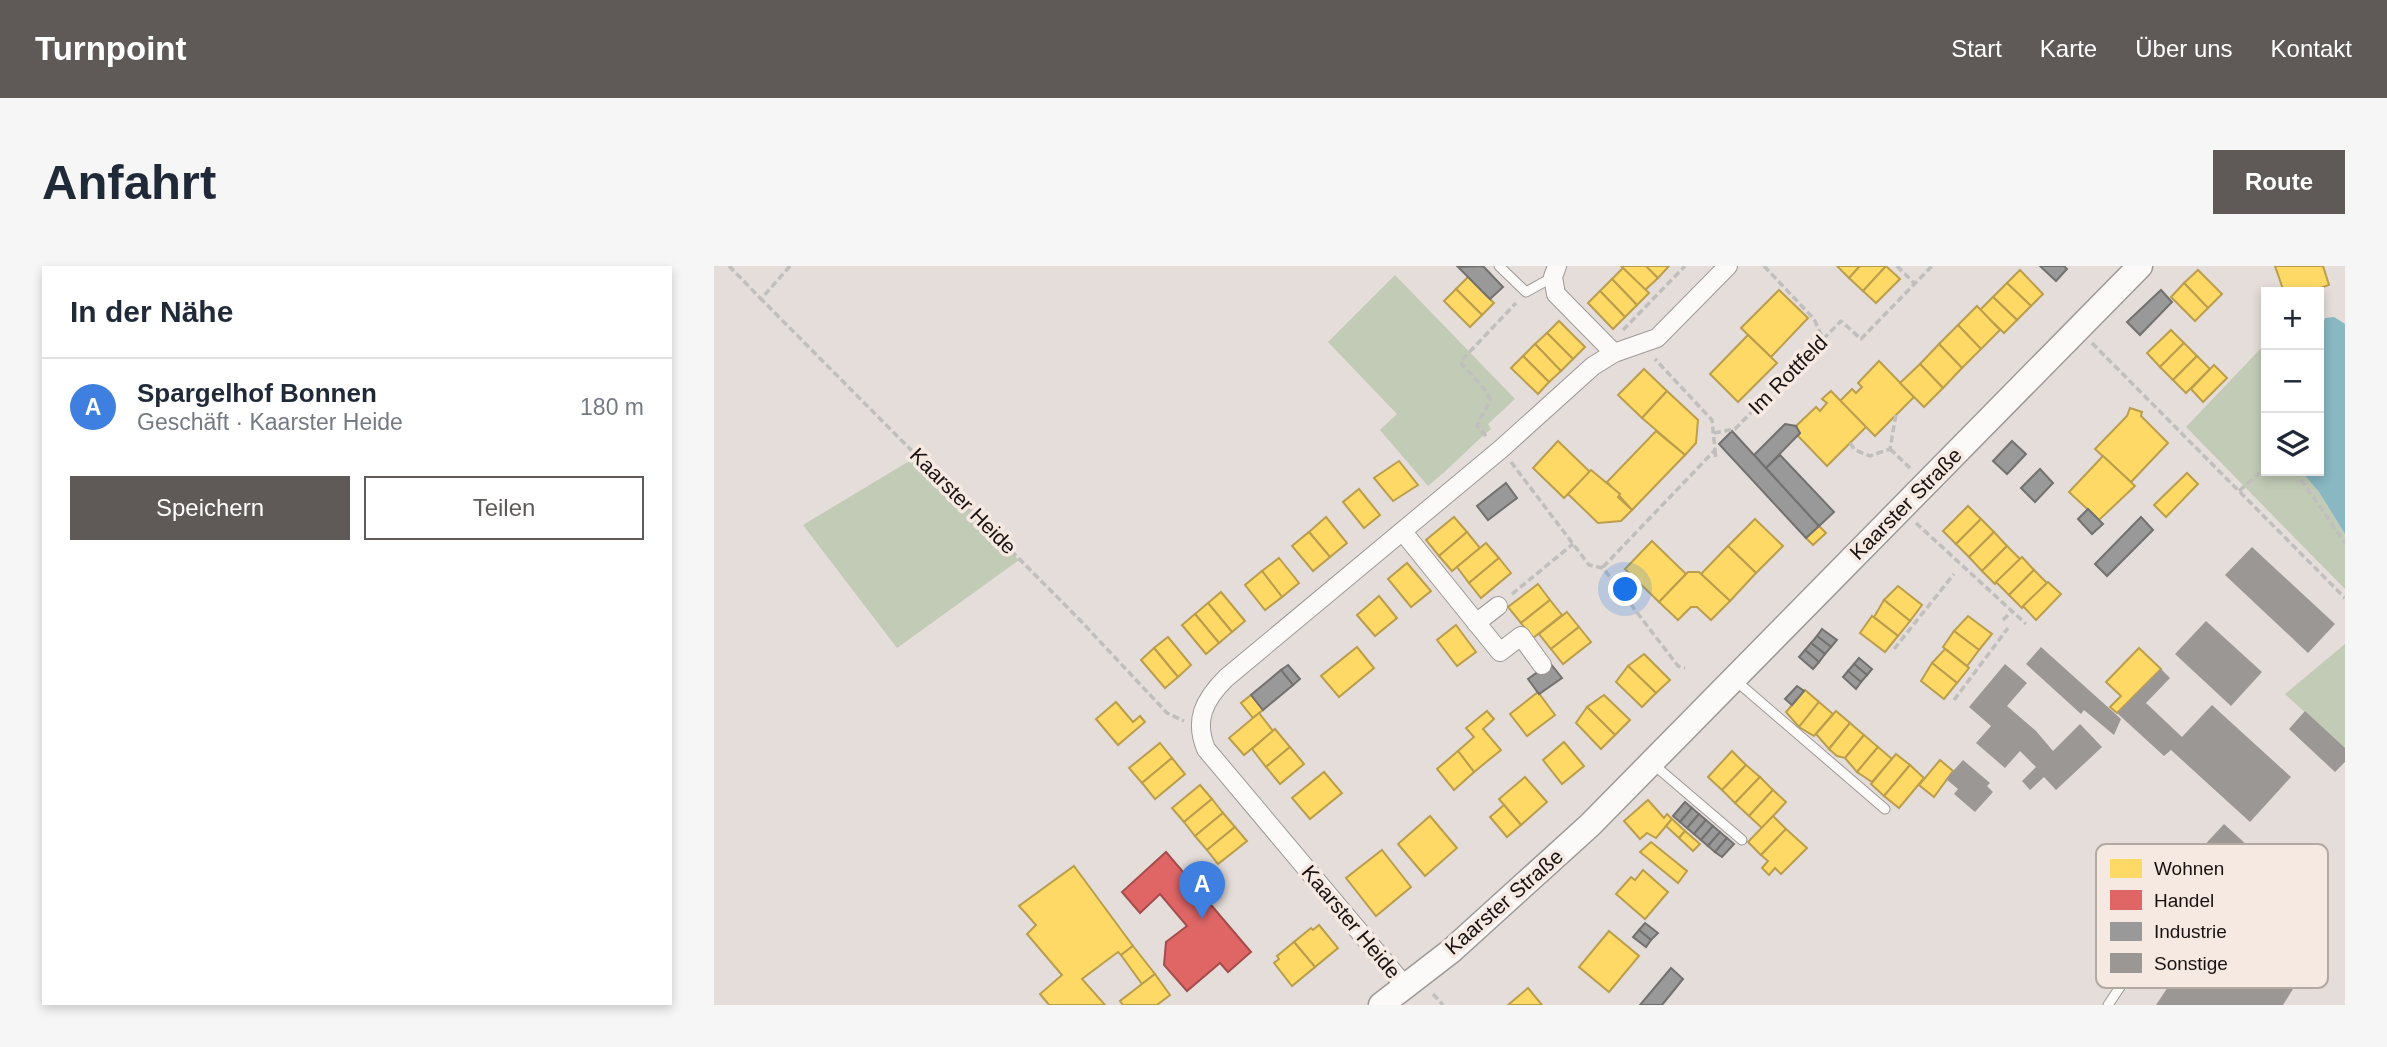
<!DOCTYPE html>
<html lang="de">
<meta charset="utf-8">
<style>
:root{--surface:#fff;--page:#f6f6f7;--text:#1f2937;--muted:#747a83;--line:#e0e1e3;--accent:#5f5a57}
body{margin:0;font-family:Arial,sans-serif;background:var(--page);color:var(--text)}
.controls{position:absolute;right:21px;top:21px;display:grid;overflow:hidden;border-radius:0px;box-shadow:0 4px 10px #0003}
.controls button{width:63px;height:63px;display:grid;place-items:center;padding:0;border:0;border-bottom:2px solid var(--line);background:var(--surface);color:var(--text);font:35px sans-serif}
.you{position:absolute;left:912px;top:324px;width:24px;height:24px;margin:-18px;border:5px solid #fff;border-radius:50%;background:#1a73e8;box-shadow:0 0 0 10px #1a73e833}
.badge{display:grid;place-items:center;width:46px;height:46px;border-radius:50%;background:var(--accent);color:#fff;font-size:23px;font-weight:700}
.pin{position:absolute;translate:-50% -58px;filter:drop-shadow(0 2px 4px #0008)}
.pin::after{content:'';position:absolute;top:37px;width:24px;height:21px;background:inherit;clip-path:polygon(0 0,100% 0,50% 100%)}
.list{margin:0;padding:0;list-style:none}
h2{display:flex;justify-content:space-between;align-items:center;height:91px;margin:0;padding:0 28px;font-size:30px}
h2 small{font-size:23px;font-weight:400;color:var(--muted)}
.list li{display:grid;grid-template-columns:46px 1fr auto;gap:21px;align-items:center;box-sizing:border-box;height:98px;padding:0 28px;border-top:2px solid var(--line)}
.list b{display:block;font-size:26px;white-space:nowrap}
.list p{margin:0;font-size:23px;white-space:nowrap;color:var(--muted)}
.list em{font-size:23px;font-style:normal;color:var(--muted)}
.actions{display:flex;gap:14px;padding:21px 28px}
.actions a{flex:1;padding:16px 0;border:2px solid var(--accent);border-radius:0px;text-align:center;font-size:24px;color:var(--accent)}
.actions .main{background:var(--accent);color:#fff}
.icon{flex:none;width:38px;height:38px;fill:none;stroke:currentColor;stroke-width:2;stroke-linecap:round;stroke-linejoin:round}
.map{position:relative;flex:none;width:1631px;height:739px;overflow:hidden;border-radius:0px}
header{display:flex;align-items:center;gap:42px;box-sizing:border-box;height:98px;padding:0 35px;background:var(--accent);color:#fff}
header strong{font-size:33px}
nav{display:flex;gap:38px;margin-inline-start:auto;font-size:24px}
.intro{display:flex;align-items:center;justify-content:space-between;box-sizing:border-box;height:168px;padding:0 42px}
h1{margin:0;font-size:49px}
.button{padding:18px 32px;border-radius:0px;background:var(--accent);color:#fff;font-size:24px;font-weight:700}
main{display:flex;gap:42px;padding:0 42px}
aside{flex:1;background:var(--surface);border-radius:0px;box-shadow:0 4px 10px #0003}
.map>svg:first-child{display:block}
</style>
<header>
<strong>Turnpoint</strong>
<nav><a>Start</a><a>Karte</a><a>Über uns</a><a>Kontakt</a></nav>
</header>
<div class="intro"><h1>Anfahrt</h1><a class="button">Route</a></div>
<main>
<aside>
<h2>In der Nähe<small></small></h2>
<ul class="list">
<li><span class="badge" style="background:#3f7fe0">A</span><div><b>Spargelhof Bonnen</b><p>Geschäft · Kaarster Heide</p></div><em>180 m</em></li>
</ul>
<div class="actions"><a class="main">Speichern</a><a>Teilen</a></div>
</aside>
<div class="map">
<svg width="1631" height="739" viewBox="0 0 1631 739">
<rect width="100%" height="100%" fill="#e4ddda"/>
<g fill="#c1cbb6">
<path d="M681,9L801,133L774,158L777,163C755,181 737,202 714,220L666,164L683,148L614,76Z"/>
<polygon points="1552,77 1552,205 1587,205 1605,226 1631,268 1631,323 1472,161"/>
<polygon points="202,191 305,294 183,382 89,259"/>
<polygon points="1631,378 1631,483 1571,428"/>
</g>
<polygon fill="#89b8c2" points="1620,51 1631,58 1631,268 1605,226 1587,205 1605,205 1605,70 1611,52"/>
<g fill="#ffd966" stroke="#ba9e4c" stroke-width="2">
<polygon points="907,0 932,0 944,12 931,24"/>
<polygon points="932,0 955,0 944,12"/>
<polygon points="1123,0 1146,0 1135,12"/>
<polygon points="1146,0 1172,0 1149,25 1135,12"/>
<polygon points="1172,0 1186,13 1162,37 1149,25"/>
<polygon points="1561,0 1609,0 1615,19 1595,26 1570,26"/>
<polygon points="909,2 935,27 923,39 898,13"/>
<polygon points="1306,4 1329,28 1317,40 1293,17"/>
<polygon points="1484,4 1508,28 1494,42 1470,17"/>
<polygon points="754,11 780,37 768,49 742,23"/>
<polygon points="898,13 923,39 911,51 886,25"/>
<polygon points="1293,17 1317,40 1303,54 1279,31"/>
<polygon points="1470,17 1494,42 1481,55 1457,31"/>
<polygon points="742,23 768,49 756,61 730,35"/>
<polygon points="1065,24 1094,52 1057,91 1027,62"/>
<polygon points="886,25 911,51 899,63 874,37"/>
<polygon points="1279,31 1303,54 1290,67 1266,44"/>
<polygon points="1263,40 1286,64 1267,83 1244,59"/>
<polygon points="845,55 871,81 859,93 833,67"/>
<polygon points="1244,59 1267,83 1248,102 1225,78"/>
<polygon points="1457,64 1470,77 1446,101 1433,87"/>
<polygon points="833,67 859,93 847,105 821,78"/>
<polygon points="1034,69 1063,97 1024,136 996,108"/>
<polygon points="1470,77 1483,90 1459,114 1446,101"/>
<polygon points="821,78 847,105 835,116 809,90"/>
<polygon points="1225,78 1248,102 1229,122 1206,98"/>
<polygon points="809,90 835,116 824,128 797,102"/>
<polygon points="1483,90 1496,103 1472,127 1459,114"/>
<polygon points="1165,95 1200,131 1161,170 1126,135 1138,123 1142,127 1148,121 1144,117"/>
<polygon points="1206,98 1229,122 1210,141 1186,117"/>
<polygon points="1500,99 1513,112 1489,136 1477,123"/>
<polygon points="930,103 953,125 928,152 904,129"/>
<polygon points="953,125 984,154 982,177 971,189 928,152"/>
<polygon points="1117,125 1152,161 1113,200 1084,170 1086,167 1080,162 1102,141 1106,145 1113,137 1108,133"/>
<polygon points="1416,142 1428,146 1427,150 1454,177 1417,216 1381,183 1413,150"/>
<polygon points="942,165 971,189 918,244 893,216"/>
<polygon points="844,175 876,206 850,232 819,202"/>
<polygon points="1389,190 1421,220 1385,254 1355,226"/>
<polygon points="685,195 704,219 679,235 660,212"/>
<polygon points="877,204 906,228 904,231 918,244 907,255 884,257 854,228"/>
<polygon points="1473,207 1484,218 1452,251 1440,239"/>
<polygon points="645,223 666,249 650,262 629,236"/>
<polygon points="1254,240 1267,253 1242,278 1229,265"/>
<polygon points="612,251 633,277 616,291 595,266"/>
<polygon points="740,251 753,266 725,290 712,274"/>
<polygon points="1041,253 1069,280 1042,307 1014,280"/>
<polygon points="1267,253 1280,266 1255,291 1242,278"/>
<polygon points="1105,260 1112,267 1099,279 1092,272"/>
<polygon points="595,266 616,291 599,305 578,280"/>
<polygon points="753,266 766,282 738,305 725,290"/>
<polygon points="1280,266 1293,280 1268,305 1255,291"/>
<polygon points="938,275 972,308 945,336 911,303"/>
<polygon points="772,277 785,292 755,317 743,301"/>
<polygon points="1014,280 1042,307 1016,335 987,308"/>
<polygon points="1293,280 1306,293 1281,318 1268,305"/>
<polygon points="1308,291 1320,304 1295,329 1282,316"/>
<polygon points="565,292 585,317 568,331 548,305"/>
<polygon points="785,292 797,307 767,332 755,317"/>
<polygon points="693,297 717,325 697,341 674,313"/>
<polygon points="1320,304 1333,317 1308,342 1295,329"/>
<polygon points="548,305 568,331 551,344 531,319"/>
<polygon points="974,306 985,306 1016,335 997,354 983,341 977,341 964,354 945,336"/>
<polygon points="1334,316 1347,328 1322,354 1309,340"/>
<polygon points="824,318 836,334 807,357 794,341"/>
<polygon points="1184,320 1208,339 1196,355 1170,334"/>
<polygon points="507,326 531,355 518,366 494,337"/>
<polygon points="665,330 683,352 661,370 643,349"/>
<polygon points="836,334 848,349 819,372 807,357"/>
<polygon points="1170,334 1196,355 1184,370 1160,351"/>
<polygon points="494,337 518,366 505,377 481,348"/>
<polygon points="853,346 865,361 837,383 825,368"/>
<polygon points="481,348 505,377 492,388 468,359"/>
<polygon points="1158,350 1184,370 1171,386 1146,367"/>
<polygon points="1254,350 1278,368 1265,384 1240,365"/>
<polygon points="742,359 762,386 743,400 723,374"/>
<polygon points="865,361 877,376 849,398 837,383"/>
<polygon points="1240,365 1265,384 1253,400 1229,381"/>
<polygon points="454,371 477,399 464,411 440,382"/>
<polygon points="643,381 660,402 625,431 607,410"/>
<polygon points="440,382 464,411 451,422 427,394"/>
<polygon points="1425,382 1447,403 1403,447 1396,441 1407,430 1392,416"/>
<polygon points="1231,383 1255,402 1243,417 1218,397"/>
<polygon points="930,388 956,414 942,427 914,400"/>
<polygon points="1218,397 1243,417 1230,433 1207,415"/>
<polygon points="914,400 942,427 928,441 902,416"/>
<polygon points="1091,424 1105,436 1085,461 1072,446"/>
<polygon points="824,426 841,449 813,470 796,448"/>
<polygon points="537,429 549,444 539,452 527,437"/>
<polygon points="890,429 916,454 901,469 873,441"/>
<polygon points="402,436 419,456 426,450 431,456 404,479 382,453"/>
<polygon points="1105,436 1119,448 1100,470 1085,461"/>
<polygon points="873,441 901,469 887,483 862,457"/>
<polygon points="773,445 780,453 769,463 787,484 760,506 744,485 760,471 752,462"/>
<polygon points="1122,445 1136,457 1115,483 1102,468"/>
<polygon points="545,447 559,465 530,489 515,472"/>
<polygon points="1136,457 1150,469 1131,492 1123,490 1115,483"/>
<polygon points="561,463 576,481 552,501 538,483"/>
<polygon points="1150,469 1164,481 1143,506 1131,492"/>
<polygon points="850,476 870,500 848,518 829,494"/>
<polygon points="446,477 458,492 428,517 415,502"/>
<polygon points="576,481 590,498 566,518 552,501"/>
<polygon points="1164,481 1178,493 1158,516 1143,506"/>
<polygon points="744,485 760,506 740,524 723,503"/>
<polygon points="1018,485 1032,499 1008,524 994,511"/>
<polygon points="1182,488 1196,499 1170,530 1157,518"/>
<polygon points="458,492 471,508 441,533 428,517"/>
<polygon points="1226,494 1239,505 1220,531 1205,519"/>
<polygon points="1032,499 1046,511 1021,537 1008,524"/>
<polygon points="1196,499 1210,512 1185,542 1170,530"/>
<polygon points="610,506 628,527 596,553 578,532"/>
<polygon points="811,511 833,536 807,559 785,533"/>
<polygon points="1046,511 1059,524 1035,550 1021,537"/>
<polygon points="486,519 498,533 470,556 458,542"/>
<polygon points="1059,524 1072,536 1048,562 1035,550"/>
<polygon points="498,533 509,547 481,570 470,556"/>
<polygon points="934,534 950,552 953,548 958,553 942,572 933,567 926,573 910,555"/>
<polygon points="790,539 807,559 793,571 776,551"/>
<polygon points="509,547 521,561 493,584 481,570"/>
<polygon points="716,550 743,582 711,610 684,578"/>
<polygon points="1059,550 1072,563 1047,589 1034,576"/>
<polygon points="958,553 971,565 965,572 952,560"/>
<polygon points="521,561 533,575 504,598 493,584"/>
<polygon points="1072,563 1093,582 1067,608 1061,602 1055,609 1048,602 1054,595 1047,589"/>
<polygon points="971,565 986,578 979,585 965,572"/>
<polygon points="937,576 973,605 964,617 926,586"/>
<polygon points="668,584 697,621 662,650 632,612"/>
<polygon points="360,600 419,680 407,689 404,686 368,713 391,739 335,739 326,728 348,709 313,668 322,659 305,640"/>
<polygon points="929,604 954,626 931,653 902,628 917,611 921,614"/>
<polygon points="605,659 624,682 601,701 580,676 597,662 599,664"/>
<polygon points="895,665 925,690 895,726 865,701"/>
<polygon points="580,676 601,701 578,720 560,697 565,693 563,690"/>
<polygon points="419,680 441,708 428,718 407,689"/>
<polygon points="441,708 456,729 443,739 409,739 406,735"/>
<polygon points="814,722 828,739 794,739"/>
</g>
<polygon fill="#e06666" stroke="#a44d4c" stroke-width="2" points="452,586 537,686 514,706 506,697 473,725 450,699 452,676 473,660 446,628 426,647 408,626"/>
<g fill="#999" stroke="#727170" stroke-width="2">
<polygon points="769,0 789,21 776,33 744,1"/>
<polygon points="1326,0 1350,0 1353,3 1342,15"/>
<polygon points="1447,24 1458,36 1426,69 1413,56"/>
<polygon points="1071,158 1082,160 1086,167 1052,202 1040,189"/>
<polygon points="1018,165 1105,260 1092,272 1005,178"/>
<polygon points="1298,175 1312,188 1293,208 1279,195"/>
<polygon points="1066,189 1120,246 1105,260 1052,202"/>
<polygon points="1326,203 1339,217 1321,236 1307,222"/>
<polygon points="792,217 803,232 774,254 763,240"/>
<polygon points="1374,243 1389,258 1378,268 1364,253"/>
<polygon points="1427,251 1439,264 1393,310 1381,298"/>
<polygon points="1108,363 1123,374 1117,381 1103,370"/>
<polygon points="1103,370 1117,381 1111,388 1097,377"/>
<polygon points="1097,377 1111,388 1105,396 1091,384"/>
<polygon points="1091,384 1105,396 1099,403 1085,391"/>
<polygon points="1145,392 1158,403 1153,409 1140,398"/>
<polygon points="836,397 848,412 825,428 814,413"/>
<polygon points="1140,398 1153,409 1147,416 1134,405"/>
<polygon points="574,399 586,413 579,419 567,404"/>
<polygon points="567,404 579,419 549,444 537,429"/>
<polygon points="1134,405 1147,416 1142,423 1129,411"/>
<polygon points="1083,420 1090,425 1078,439 1071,433"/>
<polygon points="971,536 978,542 966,556 959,550"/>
<polygon points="978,542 985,548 973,562 966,556"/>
<polygon points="985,548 992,554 980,568 973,562"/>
<polygon points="992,554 999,560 987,574 980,568"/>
<polygon points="999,560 1006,566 994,580 987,574"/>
<polygon points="1006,566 1013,572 1001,586 994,580"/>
<polygon points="1013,572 1020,578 1008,591 1001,586"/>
<polygon points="931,657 944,667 937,674 925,664"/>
<polygon points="925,664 937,674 932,681 919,671"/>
<polygon points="957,702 969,713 948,739 926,739"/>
</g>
<g fill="#9b9794">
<polygon points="1538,281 1621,358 1594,387 1511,309"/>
<polygon points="1492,355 1548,406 1517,440 1461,388"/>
<polygon points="1327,381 1407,453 1400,469 1370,444 1367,448 1312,398"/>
<polygon points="1291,398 1313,417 1293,440 1322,465 1339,485 1366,458 1388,481 1342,524 1330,511 1316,524 1308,515 1322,501 1306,485 1291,502 1262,477 1277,460 1255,441"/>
<polygon points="1447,403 1456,412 1432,437 1468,471 1498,439 1577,511 1536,556 1457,484 1450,490 1403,447"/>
<polygon points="1591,445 1631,482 1631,496 1621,506 1575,463"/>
<polygon points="1249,494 1276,517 1273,520 1279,526 1261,546 1240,528 1244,523 1232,513"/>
<polygon points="1510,558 1547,592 1512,631 1475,596"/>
<polygon points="1491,665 1579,723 1569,739 1442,739"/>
</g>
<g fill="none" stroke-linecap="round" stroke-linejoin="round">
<g stroke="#9e9997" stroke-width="11">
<g id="lane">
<polyline points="785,0 812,26 839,11"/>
<polyline points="1021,414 1171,543"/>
<polyline points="939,498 1028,574"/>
<polyline points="1394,739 1476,616"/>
</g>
</g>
<g stroke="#9e9997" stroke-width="20">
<g id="street">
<polyline points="843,0 839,11 842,28 900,87"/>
<polyline points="689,266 786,386 807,370 828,399"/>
<polyline points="762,357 784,340"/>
<path d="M691,720L492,483C480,454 490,434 512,412L787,183L879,100L900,87L943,72L1014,0"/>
</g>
</g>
<g stroke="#9e9997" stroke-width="27">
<polyline id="secondary" points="667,739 737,685 876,559 1426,0"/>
</g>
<g stroke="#c1bfbe" stroke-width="3.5" stroke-dasharray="7 3.5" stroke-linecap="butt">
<polyline points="15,0 47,33"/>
<polyline points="76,0 47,33 364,352 453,447 470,455"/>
<polyline points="1050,0 1100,53 1109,73"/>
<polyline points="1183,0 1201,18"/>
<polyline points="909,64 971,0"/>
<polyline points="1378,77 1631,332"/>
<polyline points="1000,167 1021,163 1127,55 1147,73 1218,0"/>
<polyline points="772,170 763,160 776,134 772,125 746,96 802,37"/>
<polyline points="1136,177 1141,184 1156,190 1176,183 1182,148"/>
<polyline points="1176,183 1196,202"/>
<polyline points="1001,184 1002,194"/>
<polyline points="797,196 875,299 889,302 964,400 971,402"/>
<polyline points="1581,205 1631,277"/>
<polyline points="1525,225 1552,201"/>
<polyline points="1202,257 1312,358"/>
<polyline points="889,301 1001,184 998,154 941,93"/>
<polyline points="798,328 859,278"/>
<polyline points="1289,354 1298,345"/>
<polyline points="1180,383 1240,308"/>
<polyline points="1240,434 1294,362"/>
<polyline points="719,728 729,739"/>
</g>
<use href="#lane" stroke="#fbfaf9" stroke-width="9"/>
<use href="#street" stroke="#fbfaf9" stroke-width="18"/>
<use href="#secondary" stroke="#fbfaf9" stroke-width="24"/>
</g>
<g text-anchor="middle" stroke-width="7" stroke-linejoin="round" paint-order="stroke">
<g font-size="21" fill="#181311" stroke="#f6e9e2">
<text transform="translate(1074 109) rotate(-45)" y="7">Im Rottfeld</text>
<text transform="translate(249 235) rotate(45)" y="7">Kaarster Heide</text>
<text transform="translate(1192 238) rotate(-45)" y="7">Kaarster Straße</text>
<text transform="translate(790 636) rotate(-41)" y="7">Kaarster Straße</text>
<text transform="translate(637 656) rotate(50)" y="7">Kaarster Heide</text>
</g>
</g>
<rect x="1382" y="578" width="232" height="144" rx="10" fill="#f6e9e2" stroke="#b3a9a3" stroke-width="2"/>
<rect x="1396" y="593" width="32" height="19" fill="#ffd966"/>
<rect x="1396" y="624" width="32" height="20" fill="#e06666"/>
<rect x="1396" y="656" width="32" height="19" fill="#999"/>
<rect x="1396" y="687" width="32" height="20" fill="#9b9794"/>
<g font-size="19" fill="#181311">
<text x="1440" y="609">Wohnen</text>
<text x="1440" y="641">Handel</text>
<text x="1440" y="672">Industrie</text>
<text x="1440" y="704">Sonstige</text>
</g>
</svg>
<div class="controls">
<button>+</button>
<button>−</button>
<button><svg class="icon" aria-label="layers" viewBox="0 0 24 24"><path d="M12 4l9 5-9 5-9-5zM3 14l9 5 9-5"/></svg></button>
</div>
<div class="you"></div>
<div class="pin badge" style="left:488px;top:653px;background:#3f7fe0">A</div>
</div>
</main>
